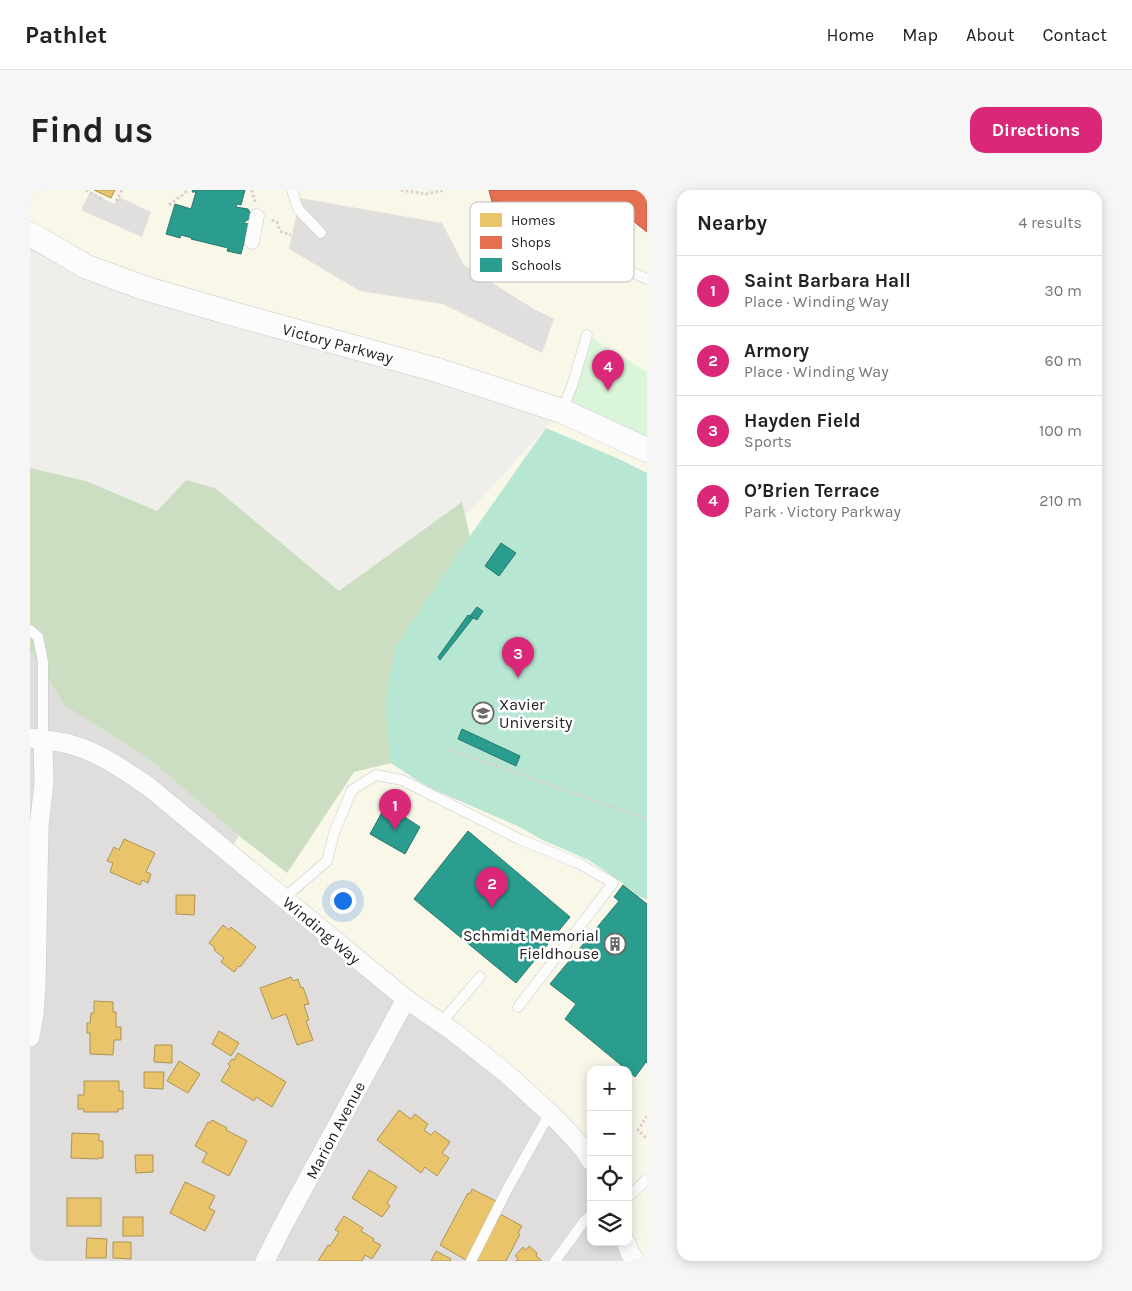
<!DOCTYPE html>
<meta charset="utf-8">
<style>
:root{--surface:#fff;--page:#f6f6f6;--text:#222;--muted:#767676;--line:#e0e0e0;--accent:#db2777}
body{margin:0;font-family:Karla,sans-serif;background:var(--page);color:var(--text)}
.controls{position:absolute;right:15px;bottom:15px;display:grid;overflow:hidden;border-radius:10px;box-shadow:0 2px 12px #0003}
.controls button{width:45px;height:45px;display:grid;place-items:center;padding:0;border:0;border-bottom:1px solid var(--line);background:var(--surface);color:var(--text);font:25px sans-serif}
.you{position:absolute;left:312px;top:710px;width:18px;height:18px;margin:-12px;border:4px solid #fff;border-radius:50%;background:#1a73e8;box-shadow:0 0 0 8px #1a73e833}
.badge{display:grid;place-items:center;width:32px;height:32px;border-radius:50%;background:var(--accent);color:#fff;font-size:16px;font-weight:700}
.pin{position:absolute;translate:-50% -41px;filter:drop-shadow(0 1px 2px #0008)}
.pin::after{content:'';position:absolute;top:26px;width:18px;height:15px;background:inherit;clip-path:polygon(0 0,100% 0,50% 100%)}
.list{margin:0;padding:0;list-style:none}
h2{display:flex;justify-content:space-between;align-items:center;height:65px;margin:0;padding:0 20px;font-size:21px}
h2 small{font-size:16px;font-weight:400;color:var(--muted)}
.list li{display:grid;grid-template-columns:32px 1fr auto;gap:15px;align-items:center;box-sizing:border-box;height:70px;padding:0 20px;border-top:1px solid var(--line)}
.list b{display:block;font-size:19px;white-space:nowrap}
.list p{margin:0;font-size:16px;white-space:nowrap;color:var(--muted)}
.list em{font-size:16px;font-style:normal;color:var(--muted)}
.icon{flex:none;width:28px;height:28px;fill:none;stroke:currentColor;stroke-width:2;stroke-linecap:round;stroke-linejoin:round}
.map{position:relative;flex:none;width:617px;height:1071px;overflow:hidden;border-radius:15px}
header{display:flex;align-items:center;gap:30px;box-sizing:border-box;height:70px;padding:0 25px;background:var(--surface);border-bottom:1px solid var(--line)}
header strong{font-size:24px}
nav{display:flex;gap:28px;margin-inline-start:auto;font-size:18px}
.intro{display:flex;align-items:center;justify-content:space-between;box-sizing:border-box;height:120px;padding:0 30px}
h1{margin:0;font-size:35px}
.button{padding:12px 22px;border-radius:15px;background:var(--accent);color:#fff;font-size:18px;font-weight:700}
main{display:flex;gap:30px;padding:0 30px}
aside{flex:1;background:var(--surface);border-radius:15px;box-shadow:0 2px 12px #0003}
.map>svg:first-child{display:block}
</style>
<header>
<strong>Pathlet</strong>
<nav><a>Home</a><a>Map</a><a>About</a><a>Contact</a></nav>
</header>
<div class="intro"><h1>Find us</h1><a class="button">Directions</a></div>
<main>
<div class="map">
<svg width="617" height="1071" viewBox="0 0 617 1071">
<rect width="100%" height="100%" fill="#f0eeeb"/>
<polygon fill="#dfdedc" points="0,460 34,515 119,569 209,646 199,662 424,842 561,971 561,1052 596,1052 605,1071 0,1071"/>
<polygon fill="#f8f7e8" points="0,0 617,0 617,1071 605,1071 598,1052 598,880 561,880 561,971 553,958 198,663 369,399 531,221 114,98 0,45"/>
<polygon fill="#cbdec1" points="0,278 56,291 127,321 156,290 185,298 309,401 432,312 440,346 365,458 411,562 617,709 608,706 590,691 559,670 513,650 488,636 405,600 390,592 361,573 324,582 257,683 209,646 119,569 34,515 0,460"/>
<polygon fill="#daf5da" points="557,145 617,182 617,266 532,221"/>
<polygon fill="#b7e6d2" points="516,238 589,269 617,283 617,709 608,706 590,691 559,670 513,650 488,636 405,600 390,592 361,573 355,517 365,458 440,346"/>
<g fill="#e0dfde">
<polygon points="60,2 84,14 89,7 121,22 112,47 51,20"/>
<polygon points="270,8 412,33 434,75 504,119 524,129 512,163 413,114 330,101 259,59"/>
</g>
<g fill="#e9c46a" stroke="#ad9354">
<polygon points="64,0 85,0 81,8"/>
<polygon points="94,649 125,663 116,682 121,684 118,693 112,690 110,695 80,682 83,673 77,671 84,657 89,660"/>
<polygon points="146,705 165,705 164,725 146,724"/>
<polygon points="193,735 199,740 201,737 226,757 210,777 209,776 204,782 191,772 194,768 184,760 185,758 179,753"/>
<polygon points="261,787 263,791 268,789 271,798 273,797 279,814 274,815 279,830 276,831 283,850 267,855 256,824 242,829 230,798"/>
<polygon points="64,811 83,812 83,822 86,822 86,837 91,837 91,850 84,850 83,865 60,864 60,843 57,843 57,833 60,833 61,823 64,823"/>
<polygon points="189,841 209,853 201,866 182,854"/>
<polygon points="125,855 142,855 142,873 124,872"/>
<polygon points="208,863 256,892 242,917 226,907 224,911 191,891 200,876 198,874 202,869 204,870"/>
<polygon points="149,871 170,884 158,903 137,891"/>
<polygon points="114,882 134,882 133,899 114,898"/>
<polygon points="54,891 89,891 89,901 93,901 93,919 88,919 88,922 54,922 54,919 48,919 48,905 54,905"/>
<polygon points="369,920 381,929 385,924 398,934 394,940 401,945 405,941 420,952 412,963 419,968 407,986 395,977 391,983 347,950"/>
<polygon points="182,930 197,938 196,940 217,951 199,986 172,972 177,963 165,956 178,932 180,933"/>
<polygon points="42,943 69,944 69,951 73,951 73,968 68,968 68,969 41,968"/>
<polygon points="105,965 123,965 123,982 106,983"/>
<polygon points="339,980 367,997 357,1013 360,1016 352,1027 322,1008"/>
<polygon points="155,992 185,1006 179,1018 185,1021 175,1041 140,1023"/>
<polygon points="442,999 466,1011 464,1017 436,1070 410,1055 438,1003 440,1004"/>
<rect x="37" y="1008" width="34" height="28"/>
<polygon points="470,1024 492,1036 488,1043 490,1044 476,1071 444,1071 466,1031 467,1032"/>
<polygon points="314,1026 333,1038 331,1041 344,1049 343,1051 351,1055 342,1069 335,1065 332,1071 288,1071 298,1055 300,1056 309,1042 305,1040"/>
<rect x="93" y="1027" width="20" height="19"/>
<polygon points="57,1048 77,1049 76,1068 56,1068"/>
<polygon points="83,1052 101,1052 101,1069 83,1068"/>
<polygon points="499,1056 507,1063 506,1066 512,1071 486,1071 488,1068 485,1066 493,1057 496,1060"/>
<polygon points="406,1061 421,1069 420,1071 401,1071"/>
</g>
<polygon fill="#e76f51" stroke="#ac5843" points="459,0 617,0 617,42 588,19 561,18 547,62 535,59 512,41 495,54 477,33 470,11 462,12"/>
<g fill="#2a9d8f" stroke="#28786e">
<polygon points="163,0 215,0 211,15 207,14 206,17 218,19 221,24 219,29 213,33 219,34 211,64 197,61 198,58 161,49 162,48 151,45 150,48 136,44 145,14 161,19 166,2 162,2"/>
<polygon points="471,353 486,363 469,386 455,376"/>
<polygon points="447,417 453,421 447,430 440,426"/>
<polygon points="438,425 443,428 410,470 408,467"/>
<polygon points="432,539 490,566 486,576 428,549"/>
<polygon points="356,615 390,637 375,664 340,644"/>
<polygon points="438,641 540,727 486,793 384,709"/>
<polygon points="593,695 617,714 617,873 616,872 605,887 598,881 598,880 597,880 535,829 546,814 520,794 589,711 584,707"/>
</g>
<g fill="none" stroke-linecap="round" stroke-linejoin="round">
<g stroke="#c9c8c7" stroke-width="11">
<g id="service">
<polyline points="262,0 268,19 291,43"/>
<polyline points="590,77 617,89"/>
<polyline points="532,221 542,196 557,145"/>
<polyline points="0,440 8,447 13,472 13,550"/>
<polyline points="254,708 297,671 304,643 322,600 346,585 372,590 489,649 550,674 583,693 488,817"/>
<polyline points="411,833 450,787"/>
<polyline points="598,1007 617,989"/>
<polyline points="441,1071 479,996 520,923"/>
<polyline points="525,1071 555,1030 561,1025"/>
</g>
</g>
<g stroke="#c9c8c7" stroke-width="15">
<polyline id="pedestrian" points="222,52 227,26"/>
</g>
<g stroke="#c9c8c7" stroke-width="20">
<g id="minor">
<path d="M0,548C13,550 27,551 39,554C69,562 94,580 119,597L376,809L424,842L476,883L525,928L553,958L561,971"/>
<polyline points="0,847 4,825 6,797 9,637 14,593 13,550"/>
<polyline points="596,1052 600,1063 605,1071"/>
<polyline points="235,1071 251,1039 376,809"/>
</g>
</g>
<g stroke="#c9c8c7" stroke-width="25">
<polyline id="tertiary" points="0,44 57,77 114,98 200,123 407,180 532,221 617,260"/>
</g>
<g stroke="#dccecd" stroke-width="3" stroke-dasharray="2.5 2.5" stroke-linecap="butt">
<polyline points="56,0 72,9"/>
<polyline points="222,0 225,12"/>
<polyline points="371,0 396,4 415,0"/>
<polyline points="86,11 92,0"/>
<polyline points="139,15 155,3 157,0"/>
<polyline points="242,30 247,32 250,41 261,45"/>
<polyline points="418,559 617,629"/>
<polyline points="617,926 608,940 617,949"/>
</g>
<use href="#service" stroke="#fdfcfc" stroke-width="10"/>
<use href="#pedestrian" stroke="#fdfcfc" stroke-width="14"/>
<use href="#minor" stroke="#fdfcfc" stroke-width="19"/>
<use href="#tertiary" stroke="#fdfcfc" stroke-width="24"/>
</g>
<defs>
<g id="university-ring" transform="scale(1.125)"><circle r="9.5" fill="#fff" stroke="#6a6968" stroke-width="1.5"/><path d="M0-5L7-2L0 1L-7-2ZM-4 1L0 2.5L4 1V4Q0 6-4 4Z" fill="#6a6968"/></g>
<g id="building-ring" transform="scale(1.125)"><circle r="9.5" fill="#fff" stroke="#6a6968" stroke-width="1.5"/><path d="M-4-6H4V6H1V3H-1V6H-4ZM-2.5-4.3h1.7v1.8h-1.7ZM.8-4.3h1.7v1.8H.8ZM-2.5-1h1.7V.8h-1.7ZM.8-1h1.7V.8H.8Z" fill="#6a6968"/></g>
</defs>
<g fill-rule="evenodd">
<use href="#university-ring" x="453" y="523"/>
<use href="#building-ring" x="585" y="754"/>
</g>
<g text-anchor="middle" stroke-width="5" stroke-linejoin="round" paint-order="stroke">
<g font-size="16" fill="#222" stroke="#fff">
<text transform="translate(308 153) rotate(15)" y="6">Victory Parkway</text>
<text transform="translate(292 740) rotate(40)" y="6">Winding Way</text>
<text transform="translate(305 940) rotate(-62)" y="6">Marion Avenue</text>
</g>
<g font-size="16" fill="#222" stroke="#fff" text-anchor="start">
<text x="469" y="520">Xavier<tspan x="469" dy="18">University</tspan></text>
<text x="569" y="751" text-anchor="end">Schmidt Memorial<tspan x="569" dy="18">Fieldhouse</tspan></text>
</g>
</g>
<rect x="440" y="12" width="164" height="80" rx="8" fill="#fff" stroke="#bdbdbd" stroke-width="1"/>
<rect x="450" y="23" width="22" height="14" fill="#e9c46a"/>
<rect x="450" y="46" width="22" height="13" fill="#e76f51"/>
<rect x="450" y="68" width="22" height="14" fill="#2a9d8f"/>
<g font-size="14" fill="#222">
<text x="481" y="35">Homes</text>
<text x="481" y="57">Shops</text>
<text x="481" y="80">Schools</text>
</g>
</svg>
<div class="controls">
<button>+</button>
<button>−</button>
<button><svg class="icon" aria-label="locate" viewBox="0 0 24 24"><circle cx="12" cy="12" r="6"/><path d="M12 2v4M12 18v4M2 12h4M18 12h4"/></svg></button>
<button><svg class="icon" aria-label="layers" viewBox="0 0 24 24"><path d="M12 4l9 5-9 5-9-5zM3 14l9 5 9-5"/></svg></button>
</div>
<div class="you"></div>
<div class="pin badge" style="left:365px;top:640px">1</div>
<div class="pin badge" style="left:462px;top:718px">2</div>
<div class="pin badge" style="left:488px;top:488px">3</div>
<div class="pin badge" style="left:578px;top:201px">4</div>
</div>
<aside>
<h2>Nearby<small>4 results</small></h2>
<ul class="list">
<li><span class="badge">1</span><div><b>Saint Barbara Hall</b><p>Place · Winding Way</p></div><em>30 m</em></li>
<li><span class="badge">2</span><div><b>Armory</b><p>Place · Winding Way</p></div><em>60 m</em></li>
<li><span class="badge">3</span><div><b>Hayden Field</b><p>Sports</p></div><em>100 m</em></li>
<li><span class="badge">4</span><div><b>O’Brien Terrace</b><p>Park · Victory Parkway</p></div><em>210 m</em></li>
</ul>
</aside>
</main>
